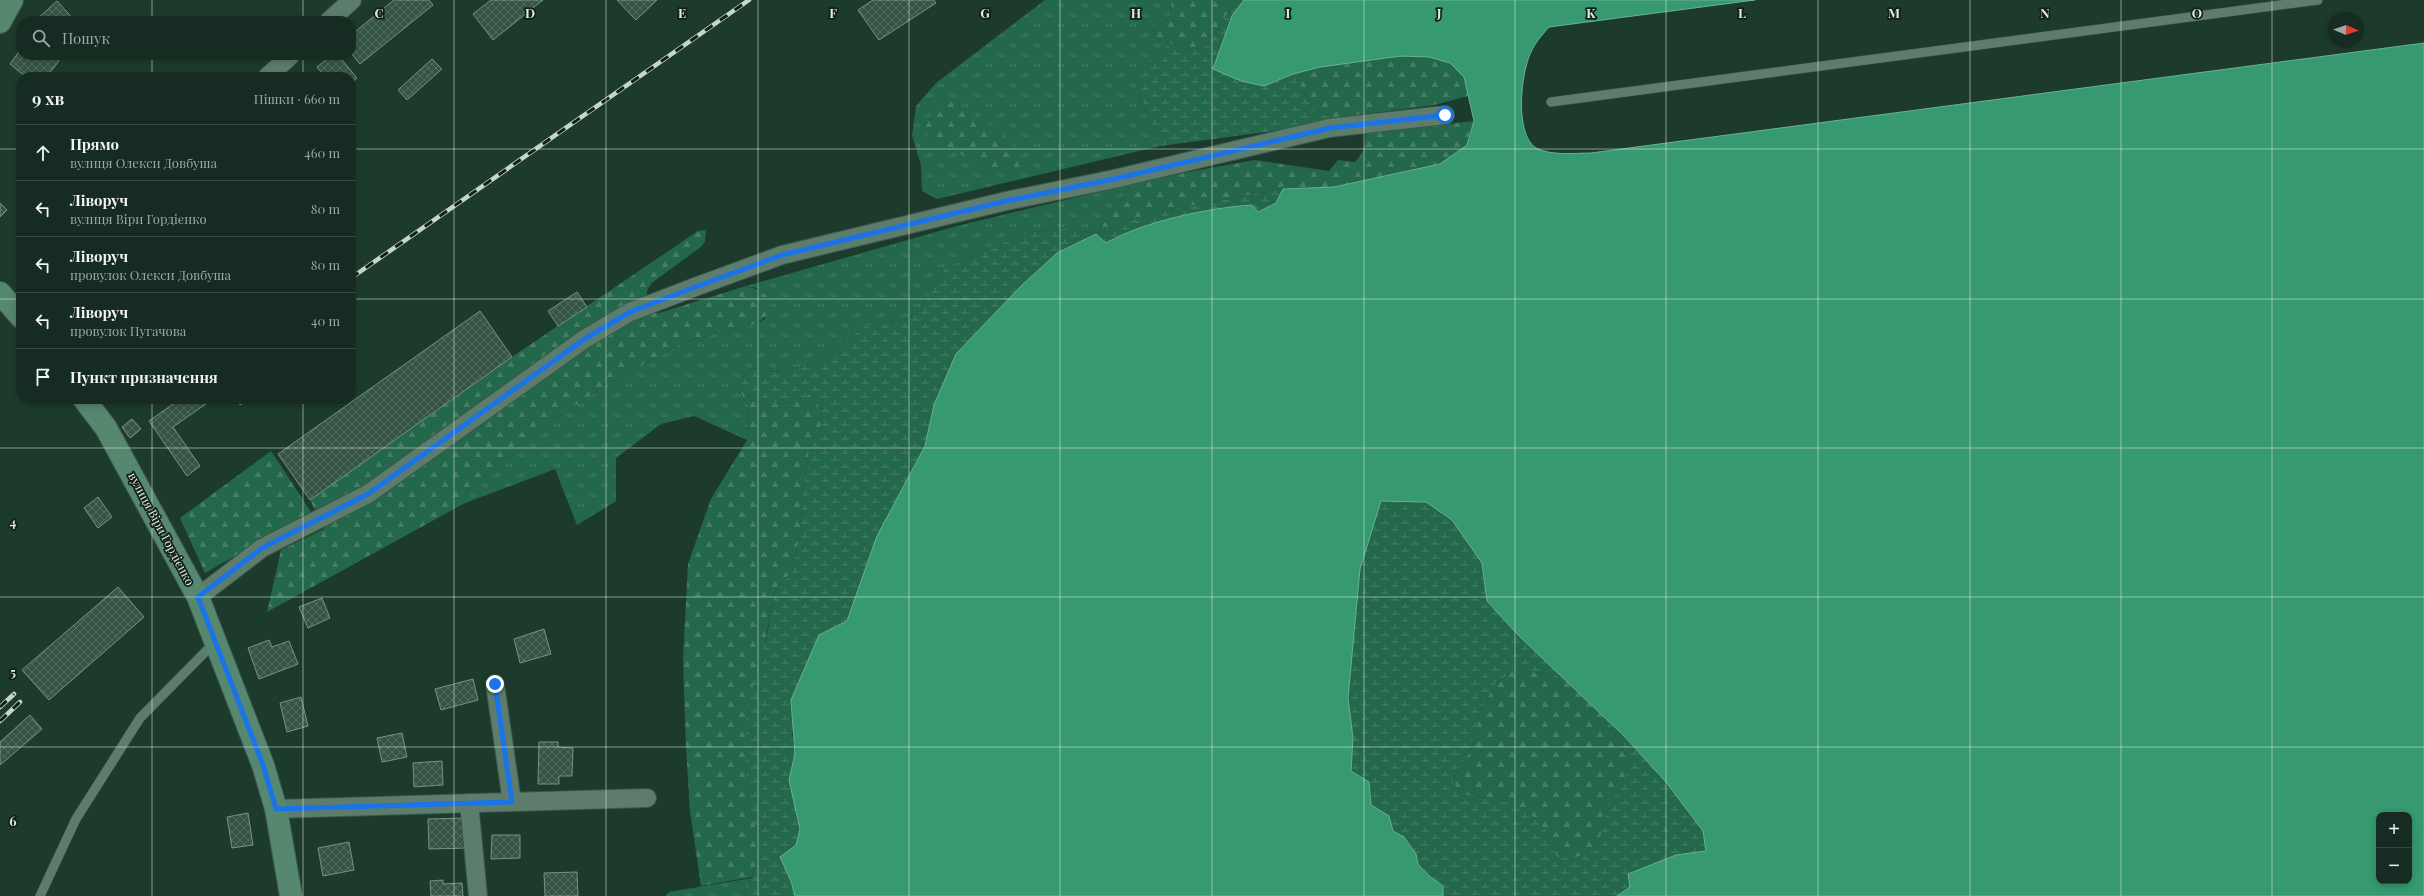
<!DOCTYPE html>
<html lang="uk">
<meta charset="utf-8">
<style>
:root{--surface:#162c22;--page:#1f342a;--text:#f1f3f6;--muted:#9ea7a5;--line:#354840}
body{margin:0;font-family:"Playfair Display",serif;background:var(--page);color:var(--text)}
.controls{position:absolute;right:12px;bottom:12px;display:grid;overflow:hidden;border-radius:8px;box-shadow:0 2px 6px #0003}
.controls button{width:36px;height:36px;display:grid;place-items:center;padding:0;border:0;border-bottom:1px solid var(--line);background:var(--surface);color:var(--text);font:20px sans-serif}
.compass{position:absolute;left:2328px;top:12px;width:36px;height:36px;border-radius:50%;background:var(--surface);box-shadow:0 2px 6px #0003;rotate:92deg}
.stop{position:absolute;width:12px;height:12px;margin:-9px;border:3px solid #1a73e8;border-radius:50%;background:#fff}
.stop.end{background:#1a73e8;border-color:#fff;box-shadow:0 1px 4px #0008}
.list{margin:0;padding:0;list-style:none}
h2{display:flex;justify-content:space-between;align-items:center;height:52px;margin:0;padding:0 16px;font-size:17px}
h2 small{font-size:13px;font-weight:400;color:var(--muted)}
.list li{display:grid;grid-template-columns:26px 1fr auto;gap:12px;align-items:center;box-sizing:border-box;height:56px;padding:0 16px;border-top:1px solid var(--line)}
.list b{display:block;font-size:15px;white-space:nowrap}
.list p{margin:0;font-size:13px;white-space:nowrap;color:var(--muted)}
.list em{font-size:13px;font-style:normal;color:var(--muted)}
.icon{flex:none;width:22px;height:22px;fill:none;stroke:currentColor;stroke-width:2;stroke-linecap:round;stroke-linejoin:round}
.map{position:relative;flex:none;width:2424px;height:896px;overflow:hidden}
.search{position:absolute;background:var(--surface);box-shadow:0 2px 6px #0003;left:16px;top:16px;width:340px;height:44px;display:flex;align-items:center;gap:10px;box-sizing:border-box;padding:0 14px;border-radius:16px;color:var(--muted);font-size:15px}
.panel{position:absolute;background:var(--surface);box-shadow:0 2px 6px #0003;left:16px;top:72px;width:340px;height:332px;border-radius:16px}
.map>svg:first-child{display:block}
</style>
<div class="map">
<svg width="2424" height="896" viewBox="0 0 2424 896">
<defs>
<pattern id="grass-tufts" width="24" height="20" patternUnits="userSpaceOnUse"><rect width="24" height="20" fill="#24684b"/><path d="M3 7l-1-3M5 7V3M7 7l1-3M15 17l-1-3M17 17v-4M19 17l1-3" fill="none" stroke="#437e65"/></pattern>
<pattern id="forest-firs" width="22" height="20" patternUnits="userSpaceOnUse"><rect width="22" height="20" fill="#24684b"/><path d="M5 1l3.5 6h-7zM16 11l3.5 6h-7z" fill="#437e65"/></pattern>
<pattern id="wetland-marsh" width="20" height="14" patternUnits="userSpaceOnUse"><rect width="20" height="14" fill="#24684b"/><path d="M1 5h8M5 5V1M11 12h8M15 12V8" fill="none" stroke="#437e65"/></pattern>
<pattern id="building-cross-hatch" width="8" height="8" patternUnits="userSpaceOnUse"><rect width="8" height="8" fill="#355444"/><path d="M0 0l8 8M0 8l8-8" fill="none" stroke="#526d5f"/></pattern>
</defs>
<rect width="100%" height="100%" fill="#1d3b2d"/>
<g fill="url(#grass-tufts)">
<path d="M1045,0H1170C1174,10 1170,16 1163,23H1155L1154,36L1168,43L1166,51L1153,61L1140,97L1160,146L937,199L922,191L921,165L912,135L916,106L936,83Z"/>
<polygon points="1132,184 1096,234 1069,228 1033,232 1006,241 945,268 922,307 905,321 864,326 821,362 778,372 749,368 737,387 748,405 747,440 694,416 661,424 616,458 616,501 577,525 555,469 463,504 470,487 526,439 604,386 686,341 755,324 765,319 757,288 746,286 957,226"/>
<polygon points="752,878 741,896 666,896 669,892"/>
</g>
<g fill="url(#forest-firs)">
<path d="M1170,0H1237L1205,47L1189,50L1159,40L1154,36L1155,23H1163C1170,16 1174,10 1170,0Z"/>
<path d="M1401,56C1423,56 1451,56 1464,77C1467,82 1467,90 1468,96L1434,105L1334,118L1314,110L1293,74L1320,67Z"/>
<polygon points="946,98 1001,132 1013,147 1019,167 1001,170 979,167 963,155 936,147 924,130 934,108"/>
<path d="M1474,121L1467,145L1440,164L1334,187L1283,189L1173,209L1128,220L1096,234L1132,184L1188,172L1255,160L1329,171L1338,160L1355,162C1364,153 1365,145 1366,133Z"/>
<path d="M706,230L705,241L702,246L653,282C643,292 647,300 652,312L659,313L746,286C772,292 781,309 755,324L686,341L604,386L526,439L470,487L463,504L267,612L281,550L324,529L310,500L512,357L698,231Z"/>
<polygon points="737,387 761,405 793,402 811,394 822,411 820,434 809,452 803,491 800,532 793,570 774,592 745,757 750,809 758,836 757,860 752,877 701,886 690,811 686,748 683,659 688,564 711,499 747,440 748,405"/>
<polygon points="271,451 311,512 205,573 180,518"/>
<polygon points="1515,669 1562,677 1608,720 1631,766 1609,806 1597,850 1577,857 1557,857 1541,824 1483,797 1461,795 1453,782 1459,767 1471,750 1478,718 1493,686"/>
</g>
<g fill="url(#wetland-marsh)">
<path d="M1237,0H1244L1232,16L1264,86L1293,74L1314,110L1334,118L1311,126L1160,146L1140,97L1146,62C1156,60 1165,53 1168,43L1189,50L1205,47Z"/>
<path d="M1283,189L1276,203L1257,212L1252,205C1208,208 1144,221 1106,243L1096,234L1057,253L1020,287L1001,308L934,405L925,446L877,536L847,621L819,635L792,733L795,754L789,780L800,829L796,845L780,857L791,881L795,896H741L752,878L757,860L758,836L750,809L745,757L747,708L767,635L774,592L793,570L800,532L803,491L809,452L820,434L822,411L811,394L793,402L761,405L737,387L749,368L778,372L821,362L864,326L905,321L922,307L945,268L1006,241L1033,232L1069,228L1096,234L1128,220L1173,209Z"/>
<path d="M1381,501L1426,502L1452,520L1482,563L1487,601L1519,636L1562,677L1515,669L1493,686L1478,718L1471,750L1459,767L1453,781L1461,795C1488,797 1522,802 1541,824C1548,832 1552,847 1557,857H1577L1596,850L1609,806L1631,766L1608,720L1666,782L1703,831L1706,851L1676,855L1628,874L1630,887L1617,896H1443V886L1428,875L1418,864L1416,854L1404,837L1393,831L1389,816L1371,805L1369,782L1351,772L1353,738L1348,698L1360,569Z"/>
</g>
<path fill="#36996f" stroke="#68b292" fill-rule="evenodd" d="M1244,0H1755L1549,27C1542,35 1535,43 1531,52C1521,72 1514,134 1536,148C1551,156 1576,153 1591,153L2424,43V896H1617L1630,887L1628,874L1676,855L1706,851L1703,831L1666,782L1623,735L1519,636L1487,601L1482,563L1452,520L1426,502L1381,501L1360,569L1348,698L1353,738L1351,771L1369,782L1371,805L1389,816L1393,831L1404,837L1416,854L1418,864L1428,875L1443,886V896H795L791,881L780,857L796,845L800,829L789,780L795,754L791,700L819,635L847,621L877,536L925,446L934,405L956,354L1020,287L1057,253L1096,234L1106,243C1145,221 1208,208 1252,205L1258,212L1276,203L1283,189L1334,187L1440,164L1467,145L1474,121L1464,77L1450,63L1429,57L1401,56L1320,67L1293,74L1264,86L1241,81L1213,69L1232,16ZM2379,815H2409V881H2379Z"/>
<g fill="url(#building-cross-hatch)" stroke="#749483">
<polygon points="394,0 429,0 433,5 360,64 351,53 351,35"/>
<polygon points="491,0 543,0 493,40 473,14"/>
<polygon points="617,0 657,0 636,20"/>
<polygon points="873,0 934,0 936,3 879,40 858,10"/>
<polygon points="57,1 75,21 37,21 36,20"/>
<polygon points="21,49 21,55 51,55 59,61 48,75 51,77 26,77 10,64"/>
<polygon points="332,55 338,55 357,78 351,83 351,77 325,77 317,67"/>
<polygon points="432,59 442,69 407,100 398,90"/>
<polygon points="0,203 7,210 0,217"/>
<polygon points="577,292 587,307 558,326 548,311"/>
<polygon points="480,311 512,357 310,500 278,454"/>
<polygon points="180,399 213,399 173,427 200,466 187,476 149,421"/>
<polygon points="236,399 249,399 240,405"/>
<polygon points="132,419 141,429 130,438 122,427"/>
<polygon points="98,497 112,517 98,528 84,508"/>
<polygon points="118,587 144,617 49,700 22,670"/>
<polygon points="322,598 330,618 308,628 299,607"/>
<polygon points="544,629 551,654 520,663 514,639"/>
<polygon points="269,640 272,647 289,641 298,664 259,679 248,648"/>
<polygon points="473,679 478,700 441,710 435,689"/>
<polygon points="301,697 308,726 287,732 280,703"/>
<polygon points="30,715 42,729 0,765 0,742"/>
<polygon points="402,733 407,757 382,762 377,738"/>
<polygon points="539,742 558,742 558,747 573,748 572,776 559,776 559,784 538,784"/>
<polygon points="442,761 443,785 414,787 413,763"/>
<polygon points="248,813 253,845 232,848 227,817"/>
<polygon points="467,818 468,848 429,849 428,819"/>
<polygon points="492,835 520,835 520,858 491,859"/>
<polygon points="349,842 354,870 323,876 318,848"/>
<polygon points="577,872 578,896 545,896 544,873"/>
<polygon points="443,880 443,884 462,883 463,896 431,896 430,881"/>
</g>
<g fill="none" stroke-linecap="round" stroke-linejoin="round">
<g stroke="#3c574a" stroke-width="10">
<g id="lane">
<polyline points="1551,102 2318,0"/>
<polyline points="40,896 76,819 140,718 214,643"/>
</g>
</g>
<g stroke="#3c574a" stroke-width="20">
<g id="street">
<polyline points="329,21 352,0"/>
<polyline points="267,77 291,55"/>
<polyline points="198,597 262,548 368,494 583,340 630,312 695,287 782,255 1006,201 1114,179 1329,128 1445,115"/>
<polyline points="495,684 512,802"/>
<polyline points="469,803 478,896"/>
<polyline points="276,809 647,798"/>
</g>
</g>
<g stroke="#3c574a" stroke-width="24">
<g id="secondary">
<polyline points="0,22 12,0"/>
<polyline points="0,293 21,317"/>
<polyline points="84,399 106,428 198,597 263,765 276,809 291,896"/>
</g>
</g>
<use href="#lane" stroke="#5d7d6c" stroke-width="9"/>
<use href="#street" stroke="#5d7d6c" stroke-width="18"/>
<use href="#secondary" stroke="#56876f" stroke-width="22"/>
<g stroke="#c4d7cc" stroke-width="4.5">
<g id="rail">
<polyline points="351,278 749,0"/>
<polyline points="0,707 14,694"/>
<polyline points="0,721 20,702"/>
</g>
</g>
<use href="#rail" stroke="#121f18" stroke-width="3" stroke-dasharray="9" stroke-linecap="butt"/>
</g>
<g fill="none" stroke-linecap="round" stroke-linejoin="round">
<polyline stroke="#1a73e8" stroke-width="5" points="495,684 512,802 276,809 263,765 198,597 262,548 368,494 583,340 630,312 695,287 782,255 1006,201 1114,179 1330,128 1445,115"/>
</g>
<path fill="none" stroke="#dbece2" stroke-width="1" stroke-opacity="0.55" d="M152,0V21M303,0V21M454,0V896M606,0V896M758,0V896M909,0V896M1060,0V896M1212,0V896M1364,0V896M1515,0V896M1666,0V896M1818,0V896M1970,0V896M2121,0V896M2272,0V896M152,55V77M303,55V77M0,149H21M351,149H2424M0,299H21M351,299H2424M152,399V896M303,399V896M0,448H2424M0,597H2424M0,747H2424"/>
<g text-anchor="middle" stroke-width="3.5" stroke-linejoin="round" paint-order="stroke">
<g font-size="12" fill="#dbece2" stroke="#121f18">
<text transform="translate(161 529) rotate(62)" y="4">вулиця Віри Гордієнко</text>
</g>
</g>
<g font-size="13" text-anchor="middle" font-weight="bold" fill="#dbece2" stroke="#121f18" stroke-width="3.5" stroke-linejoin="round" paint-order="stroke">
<text x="379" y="18">C</text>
<text x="530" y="18">D</text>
<text x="682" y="18">E</text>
<text x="833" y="18">F</text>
<text x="985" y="18">G</text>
<text x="1136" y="18">H</text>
<text x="1288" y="18">I</text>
<text x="1439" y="18">J</text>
<text x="1591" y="18">K</text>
<text x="1742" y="18">L</text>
<text x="1894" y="18">M</text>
<text x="2045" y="18">N</text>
<text x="2197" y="18">O</text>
<text x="13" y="527">4</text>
<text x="13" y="677">5</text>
<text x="13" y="826">6</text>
</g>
</svg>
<div class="controls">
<button>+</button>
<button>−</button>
</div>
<svg class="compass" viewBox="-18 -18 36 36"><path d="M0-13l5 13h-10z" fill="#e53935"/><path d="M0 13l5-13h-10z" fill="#9ea7a5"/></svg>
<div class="stop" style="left:1445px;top:115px"></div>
<div class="stop end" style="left:495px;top:684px"></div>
<div class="search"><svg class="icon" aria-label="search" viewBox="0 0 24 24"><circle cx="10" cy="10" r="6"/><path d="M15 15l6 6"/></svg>Пошук</div>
<section class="panel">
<h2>9 хв<small>Пішки · 660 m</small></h2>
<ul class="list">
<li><svg class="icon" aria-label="ahead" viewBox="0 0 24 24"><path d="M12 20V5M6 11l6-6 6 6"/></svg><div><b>Прямо</b><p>вулиця Олекси Довбуша</p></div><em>460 m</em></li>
<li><svg class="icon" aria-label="left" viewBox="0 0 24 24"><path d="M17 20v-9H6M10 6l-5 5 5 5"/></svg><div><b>Ліворуч</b><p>вулиця Віри Гордієнко</p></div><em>80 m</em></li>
<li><svg class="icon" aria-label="left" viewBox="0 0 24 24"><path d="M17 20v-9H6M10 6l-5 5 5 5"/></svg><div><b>Ліворуч</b><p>провулок Олекси Довбуша</p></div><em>80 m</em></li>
<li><svg class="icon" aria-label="left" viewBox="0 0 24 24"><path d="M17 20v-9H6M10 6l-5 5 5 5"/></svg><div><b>Ліворуч</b><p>провулок Пугачова</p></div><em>40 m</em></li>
<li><svg class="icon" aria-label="arrive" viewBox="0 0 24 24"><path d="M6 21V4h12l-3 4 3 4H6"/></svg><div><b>Пункт призначення</b></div></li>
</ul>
</section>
</div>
